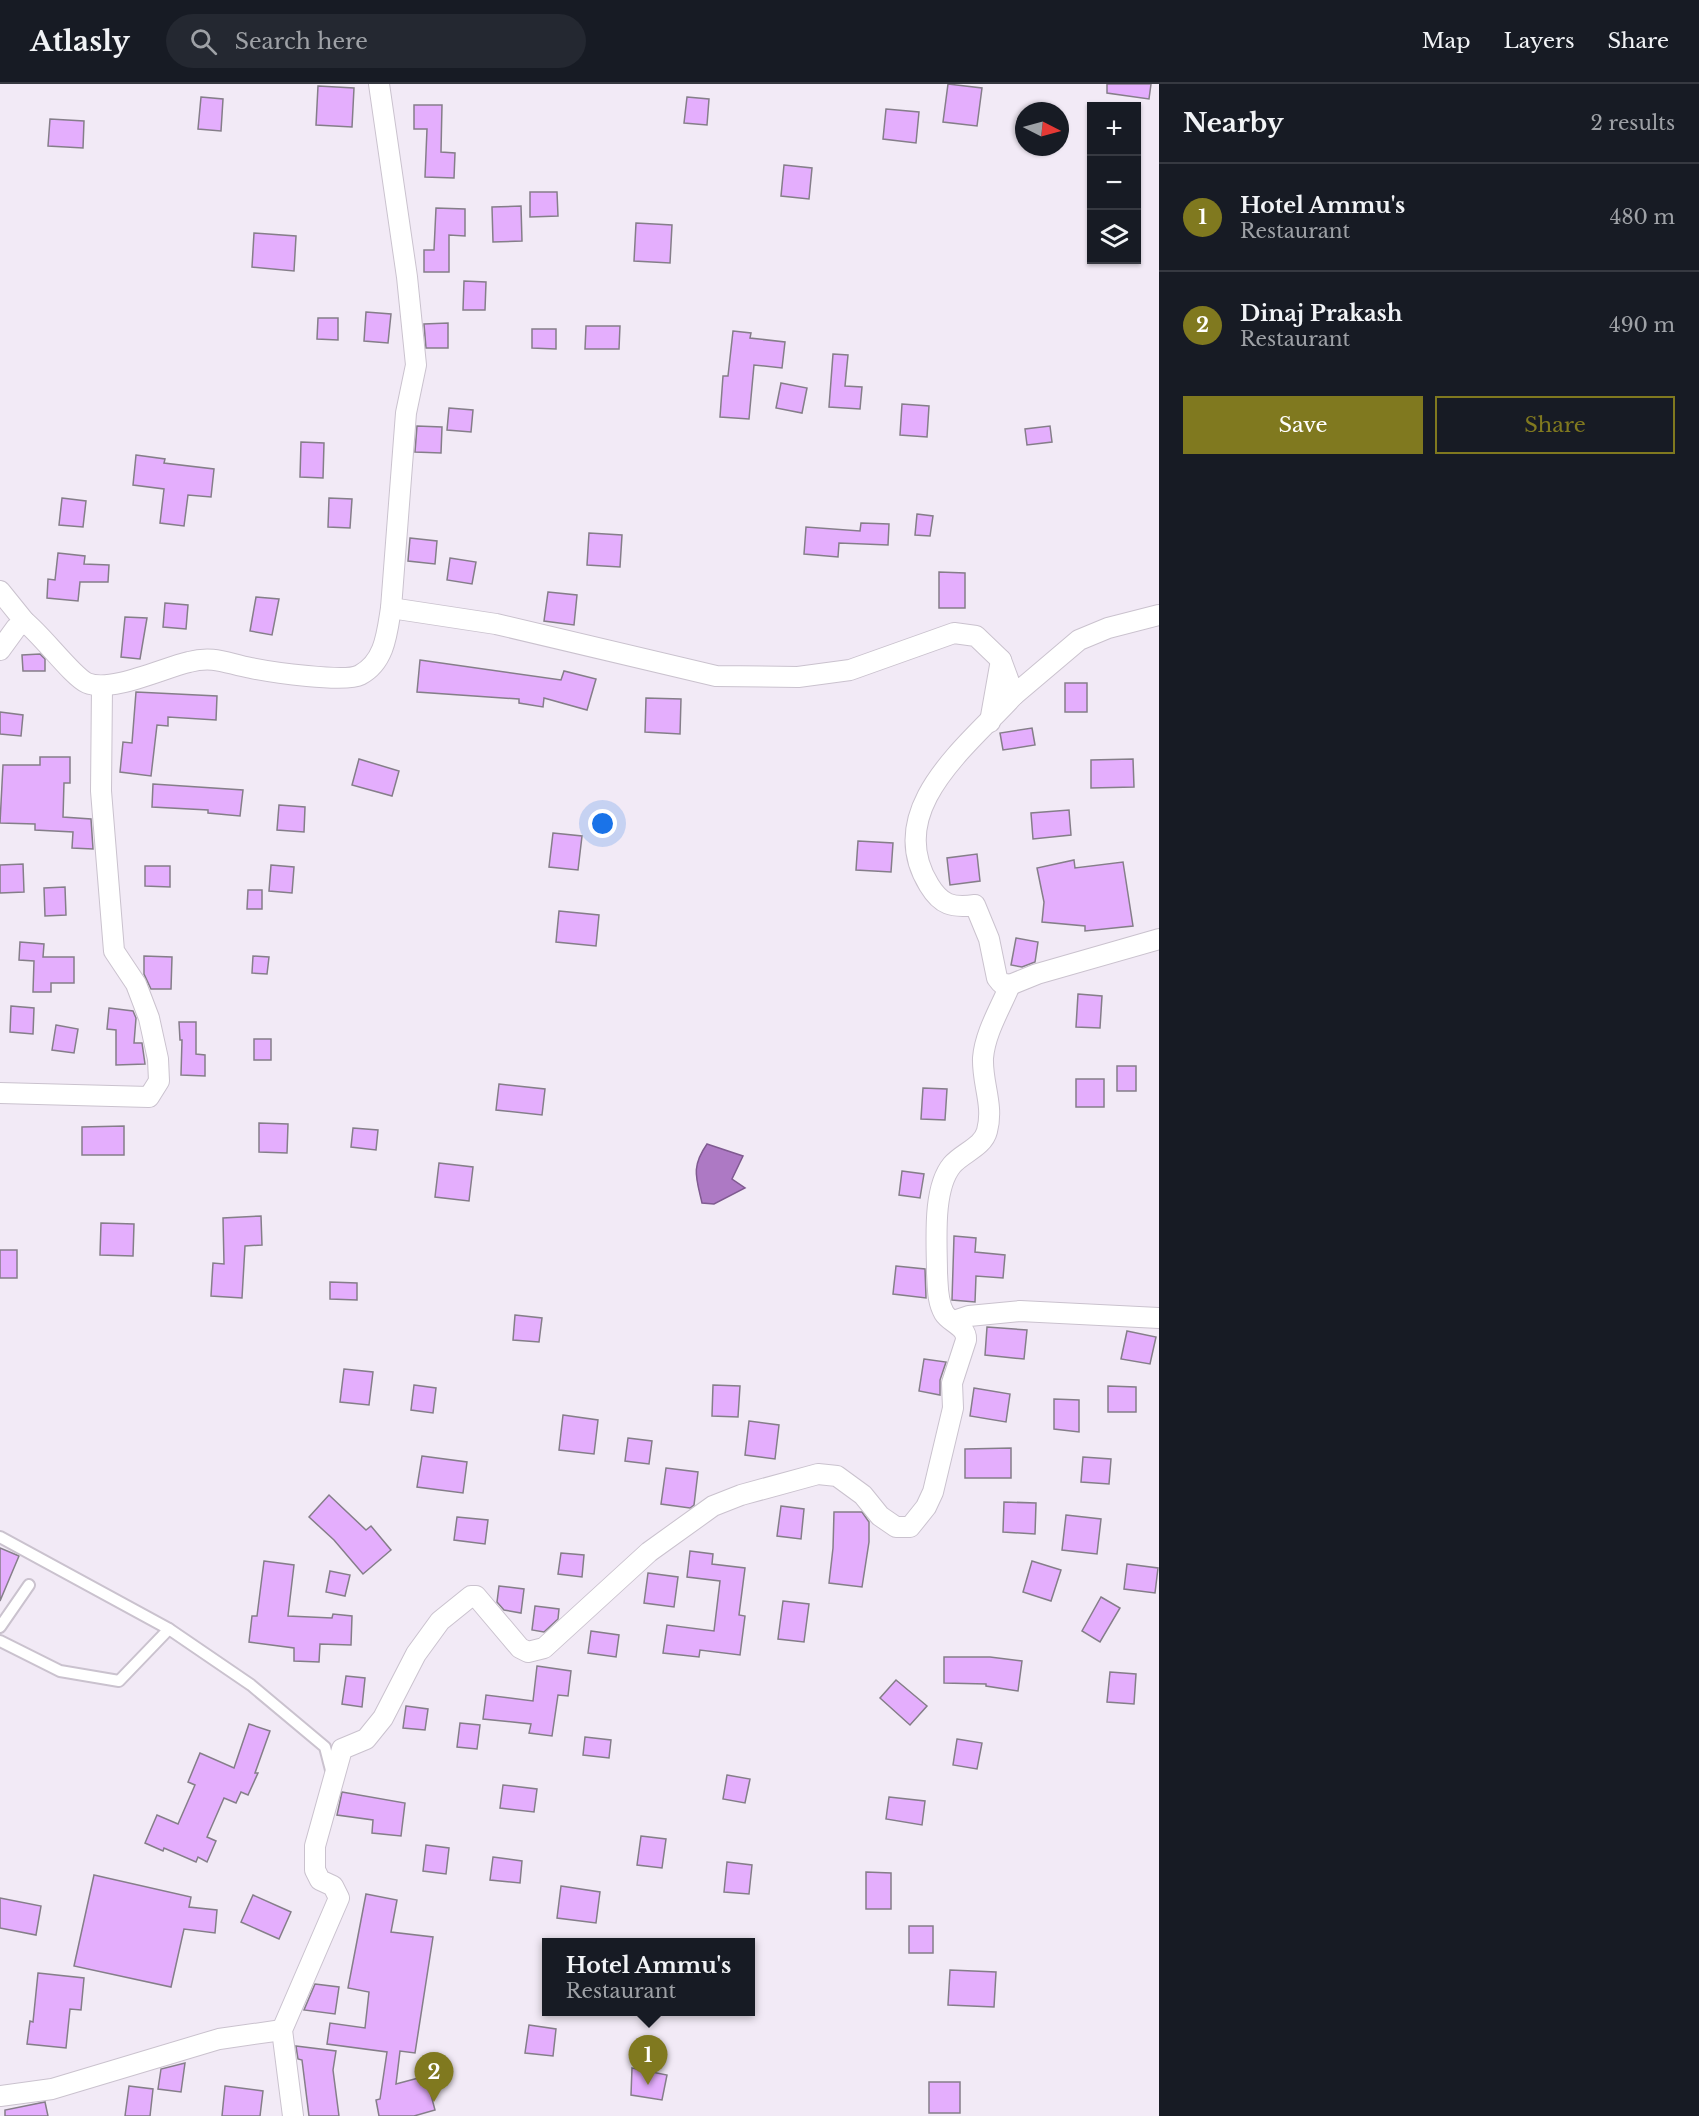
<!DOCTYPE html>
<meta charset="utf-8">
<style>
:root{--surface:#171b24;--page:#242831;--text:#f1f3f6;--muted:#9ea1a6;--line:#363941;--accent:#80791f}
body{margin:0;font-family:"Libre Baskerville",serif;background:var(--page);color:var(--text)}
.controls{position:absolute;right:18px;top:18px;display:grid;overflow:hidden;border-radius:0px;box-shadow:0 2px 4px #0004}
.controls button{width:54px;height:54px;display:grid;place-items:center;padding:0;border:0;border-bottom:2px solid var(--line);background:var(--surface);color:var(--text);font:30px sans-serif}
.compass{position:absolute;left:1015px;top:18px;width:54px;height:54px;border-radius:50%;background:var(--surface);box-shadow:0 2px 4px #0004;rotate:96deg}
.you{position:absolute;left:603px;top:740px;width:21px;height:21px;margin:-15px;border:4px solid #fff;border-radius:50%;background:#1a73e8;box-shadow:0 0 0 9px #1a73e833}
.badge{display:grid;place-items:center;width:39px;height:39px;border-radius:50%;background:var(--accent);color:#fff;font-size:20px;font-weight:700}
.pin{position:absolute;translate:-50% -50px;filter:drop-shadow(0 2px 3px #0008)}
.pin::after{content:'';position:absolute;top:32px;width:21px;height:18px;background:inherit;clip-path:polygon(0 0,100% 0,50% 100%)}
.popup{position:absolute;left:542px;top:1854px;width:213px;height:78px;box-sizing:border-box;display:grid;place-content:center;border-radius:0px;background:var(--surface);filter:drop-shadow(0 2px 4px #0005);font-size:20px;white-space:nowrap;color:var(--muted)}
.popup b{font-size:22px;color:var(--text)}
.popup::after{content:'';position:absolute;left:50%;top:100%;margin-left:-12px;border:12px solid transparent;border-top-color:var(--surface)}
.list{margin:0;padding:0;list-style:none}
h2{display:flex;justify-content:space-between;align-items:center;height:78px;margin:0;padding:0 24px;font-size:26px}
h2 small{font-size:20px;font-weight:400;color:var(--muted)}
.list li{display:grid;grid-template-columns:39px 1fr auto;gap:18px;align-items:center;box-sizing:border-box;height:108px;padding:0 24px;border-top:2px solid var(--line)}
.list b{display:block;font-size:22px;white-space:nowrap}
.list p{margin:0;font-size:20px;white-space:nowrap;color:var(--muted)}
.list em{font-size:20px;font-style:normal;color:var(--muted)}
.actions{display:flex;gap:12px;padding:18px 24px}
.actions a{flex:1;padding:14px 0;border:2px solid var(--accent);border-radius:0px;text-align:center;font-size:21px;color:var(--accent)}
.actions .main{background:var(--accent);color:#fff}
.icon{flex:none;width:33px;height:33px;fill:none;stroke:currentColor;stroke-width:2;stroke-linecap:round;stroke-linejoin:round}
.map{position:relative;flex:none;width:1159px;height:2032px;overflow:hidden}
header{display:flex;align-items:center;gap:36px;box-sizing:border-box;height:84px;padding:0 30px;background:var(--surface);border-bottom:2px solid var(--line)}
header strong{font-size:28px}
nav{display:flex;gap:33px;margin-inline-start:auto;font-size:21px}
.search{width:420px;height:54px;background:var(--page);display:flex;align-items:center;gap:15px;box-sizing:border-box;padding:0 21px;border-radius:33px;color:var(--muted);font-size:22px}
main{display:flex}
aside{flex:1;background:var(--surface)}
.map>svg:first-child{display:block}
</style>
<header>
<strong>Atlasly</strong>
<div class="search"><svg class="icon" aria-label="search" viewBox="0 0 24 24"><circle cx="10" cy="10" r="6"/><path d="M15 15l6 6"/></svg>Search here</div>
<nav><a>Map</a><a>Layers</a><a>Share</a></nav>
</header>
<main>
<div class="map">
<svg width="1159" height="2032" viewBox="0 0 1159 2032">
<rect width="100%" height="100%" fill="#f2eaf6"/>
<path fill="#ad79c4" stroke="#7f5a90" stroke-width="1.5" d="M707,1060L743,1072L732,1095L745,1104L714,1120L702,1119C696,1093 691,1083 707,1060Z"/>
<g fill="#e4aefd" stroke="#857e89" stroke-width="1.5">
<polygon points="948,0 982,4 977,42 943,38"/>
<polygon points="1107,0 1151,0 1149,15 1107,9"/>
<polygon points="318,2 354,4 352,43 316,41"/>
<polygon points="201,13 223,15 221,47 198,45"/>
<polygon points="687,13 709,15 707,41 684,39"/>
<polygon points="414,21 442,21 441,68 455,69 454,94 425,93 427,45 414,45"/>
<polygon points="886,25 919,28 916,59 883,55"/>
<polygon points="50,35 84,37 83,64 48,62"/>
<polygon points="784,81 812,84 809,115 781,112"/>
<polygon points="530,108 557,108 558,132 530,133"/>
<polygon points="521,122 522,157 493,158 492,123"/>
<polygon points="436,124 465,125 465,152 449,151 449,188 424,188 424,166 434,166"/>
<polygon points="636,139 672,141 670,179 634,177"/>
<polygon points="254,149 296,152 294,187 252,183"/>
<polygon points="464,197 486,198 485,226 463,226"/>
<polygon points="366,228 391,230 388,259 364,257"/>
<polygon points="318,234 338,234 338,256 317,255"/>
<polygon points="448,239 448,264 426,264 424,240"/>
<polygon points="586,242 620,242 619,265 585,265"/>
<polygon points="532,245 556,245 556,265 532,264"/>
<polygon points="733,247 751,249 750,254 785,258 782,284 754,281 749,335 720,333 723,292 728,292"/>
<polygon points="833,270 848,271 845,302 862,303 860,325 829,323"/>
<polygon points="781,299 807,304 802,329 776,324"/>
<polygon points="902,320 929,322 927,353 900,351"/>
<polygon points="449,324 473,326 471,348 447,346"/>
<polygon points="417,342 442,343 441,369 415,368"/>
<polygon points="1050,342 1052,358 1027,361 1025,345"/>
<polygon points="301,358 324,359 323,394 300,393"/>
<polygon points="136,371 165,375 164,379 214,385 211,413 188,411 184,442 160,439 164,405 133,401"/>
<polygon points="62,414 86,417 83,443 59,441"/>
<polygon points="329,414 352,415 350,444 328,443"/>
<polygon points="917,430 933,432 930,452 915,451"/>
<polygon points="861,439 889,440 888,461 839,459 838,473 804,470 806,443 860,447"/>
<polygon points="589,449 622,451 620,483 587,481"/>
<polygon points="410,454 437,457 435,480 408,477"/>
<polygon points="58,469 85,472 84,480 109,481 108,498 80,498 78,517 47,514 48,495 55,496"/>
<polygon points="450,474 476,478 472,500 447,496"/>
<polygon points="939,488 965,489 965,524 939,524"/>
<polygon points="548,508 577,511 574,541 544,537"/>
<polygon points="256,513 279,515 272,551 250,547"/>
<polygon points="165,519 188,521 186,545 163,543"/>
<polygon points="125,533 147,534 140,575 121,573"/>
<polygon points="40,570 45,575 45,587 23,587 22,571"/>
<polygon points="420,576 561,596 564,587 596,595 587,626 544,614 543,623 519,619 519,615 417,608"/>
<rect x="1065" y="599" width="22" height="29"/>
<polygon points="136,608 217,612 216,636 168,633 168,642 157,641 151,692 120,688 123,658 132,659"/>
<polygon points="646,614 681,615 680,650 645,648"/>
<polygon points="0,628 23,631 21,652 0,650"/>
<polygon points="1032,644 1035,661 1003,666 1000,649"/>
<polygon points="40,673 70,673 70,699 64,699 63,733 91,735 93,765 72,764 73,748 35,746 35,740 0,739 3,681 40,681"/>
<polygon points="359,675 399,687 392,712 352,701"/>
<polygon points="1133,675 1134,703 1091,704 1091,676"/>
<polygon points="153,700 243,706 240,732 208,729 208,726 152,723"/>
<polygon points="279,721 305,723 304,748 277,746"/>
<polygon points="1069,726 1071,751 1033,755 1031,729"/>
<polygon points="553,749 582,752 578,786 549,783"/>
<polygon points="858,757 893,759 891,788 856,786"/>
<polygon points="977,770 980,797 950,801 947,774"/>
<polygon points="1074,776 1075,784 1123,778 1133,842 1085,847 1085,842 1042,838 1044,818 1037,784"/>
<polygon points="23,780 24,808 0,809 0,781"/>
<polygon points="271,781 294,783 292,809 269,807"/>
<polygon points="145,782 170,782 170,803 145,802"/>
<polygon points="65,803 66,831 45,832 44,804"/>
<polygon points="248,806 262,806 262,825 247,825"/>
<polygon points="559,827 599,831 596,862 556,858"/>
<polygon points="1016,854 1038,858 1035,878 1022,883 1011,881"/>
<polygon points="20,858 44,860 43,873 74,873 74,899 51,899 51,908 33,908 34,877 19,876"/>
<polygon points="144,872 172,873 171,905 151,905 144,890"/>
<polygon points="253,872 269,873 267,890 252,889"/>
<polygon points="1078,910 1102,912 1100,944 1076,943"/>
<polygon points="11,922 34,924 33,950 10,948"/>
<polygon points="109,924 133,927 136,934 134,959 142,959 145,980 116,981 116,946 107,945"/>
<polygon points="179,938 196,938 196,970 205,971 205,992 181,991 182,956 180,956"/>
<polygon points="56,941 78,945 74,969 52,966"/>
<rect x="254" y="955" width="17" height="21"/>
<rect x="1117" y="982" width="19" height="25"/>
<rect x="1076" y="995" width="28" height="28"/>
<polygon points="499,1000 545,1005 542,1031 496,1026"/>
<polygon points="923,1004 947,1005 945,1036 921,1035"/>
<polygon points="259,1039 288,1040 287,1069 259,1068"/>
<polygon points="124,1042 124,1071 82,1071 82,1043"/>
<polygon points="353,1044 378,1046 376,1066 351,1063"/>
<polygon points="439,1079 473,1083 469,1117 435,1113"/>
<polygon points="902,1087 924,1090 920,1114 899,1111"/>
<polygon points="261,1132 262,1161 245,1162 242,1214 211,1212 213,1179 224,1180 223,1134"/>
<polygon points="101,1139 134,1140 133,1172 100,1171"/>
<polygon points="954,1152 976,1154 975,1168 1005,1171 1003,1194 976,1192 975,1218 952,1216"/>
<rect x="0" y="1166" width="17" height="28"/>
<polygon points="896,1182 925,1185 926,1214 893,1210"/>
<polygon points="330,1198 357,1199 357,1216 330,1215"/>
<polygon points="515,1231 542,1234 539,1258 513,1256"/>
<polygon points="987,1243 1027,1246 1024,1275 985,1271"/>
<polygon points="1127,1247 1156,1253 1150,1280 1121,1275"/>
<polygon points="924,1275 946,1278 940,1296 940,1311 919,1307"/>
<polygon points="344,1285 373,1288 369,1321 340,1318"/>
<polygon points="414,1301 436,1304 433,1329 411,1326"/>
<polygon points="713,1301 740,1302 738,1333 712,1332"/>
<polygon points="1108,1302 1136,1303 1136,1328 1108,1328"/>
<polygon points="974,1304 1010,1310 1006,1338 970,1332"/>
<polygon points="1054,1315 1079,1316 1079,1348 1054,1345"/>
<polygon points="563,1331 598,1336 594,1370 559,1366"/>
<polygon points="749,1337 779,1341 775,1375 745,1371"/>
<polygon points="628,1354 652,1357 649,1380 625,1377"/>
<polygon points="1011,1364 1011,1394 965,1394 965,1365"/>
<polygon points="422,1372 467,1378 463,1409 417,1403"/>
<polygon points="1083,1373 1111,1375 1109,1400 1081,1398"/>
<polygon points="666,1384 698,1388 694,1421 690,1424 661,1420"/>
<polygon points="329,1411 366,1446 371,1442 391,1466 363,1490 334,1456 309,1433"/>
<polygon points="1004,1418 1036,1419 1035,1450 1003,1448"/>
<polygon points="781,1422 804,1425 801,1455 777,1452"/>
<polygon points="834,1428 862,1428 869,1438 869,1458 862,1503 829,1499 833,1464"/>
<polygon points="1066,1431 1101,1435 1097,1470 1062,1466"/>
<polygon points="457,1433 488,1436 485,1460 454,1456"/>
<polygon points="0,1464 19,1472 0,1517"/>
<polygon points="690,1467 713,1470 712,1480 745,1484 739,1531 745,1532 740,1571 700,1566 699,1573 663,1569 667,1541 714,1547 720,1497 687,1493"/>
<polygon points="561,1469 584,1471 582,1493 558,1490"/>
<polygon points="264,1477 294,1481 288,1532 332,1534 333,1530 352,1532 351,1561 320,1560 319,1578 294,1577 294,1564 249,1558 252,1532 257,1532"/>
<polygon points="1032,1477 1061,1486 1051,1517 1023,1508"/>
<polygon points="1127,1480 1158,1484 1155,1509 1124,1505"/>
<polygon points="330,1487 350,1491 345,1512 326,1508"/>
<polygon points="648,1489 678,1493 674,1523 644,1519"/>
<polygon points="499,1502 524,1505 521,1529 504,1526 497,1518"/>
<polygon points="1101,1513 1120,1524 1100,1558 1082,1547"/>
<polygon points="783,1517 809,1520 804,1558 778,1555"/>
<polygon points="535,1522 559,1525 558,1535 544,1548 532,1546"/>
<polygon points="591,1547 619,1551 616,1573 588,1569"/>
<polygon points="944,1573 990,1573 1022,1577 1018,1607 986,1602 986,1600 944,1599"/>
<polygon points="537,1582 571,1587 568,1612 558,1611 552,1652 529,1649 531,1640 483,1635 486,1611 533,1617"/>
<polygon points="1110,1588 1136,1590 1134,1620 1107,1618"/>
<polygon points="346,1592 365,1594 362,1623 342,1620"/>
<polygon points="896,1596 927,1622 910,1641 880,1614"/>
<polygon points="406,1622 428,1625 425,1646 403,1644"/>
<polygon points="460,1639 480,1641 477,1665 457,1663"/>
<polygon points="249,1640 270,1647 255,1689 258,1689 248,1711 241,1708 236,1719 224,1714 207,1753 216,1757 207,1778 198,1773 196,1778 164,1764 163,1767 145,1759 157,1731 178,1740 195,1701 188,1698 200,1669 234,1684"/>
<polygon points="585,1653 611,1656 609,1674 583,1671"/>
<polygon points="957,1655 982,1659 977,1685 953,1681"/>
<polygon points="727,1691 750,1695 745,1719 723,1715"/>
<polygon points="503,1701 537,1705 534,1728 500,1724"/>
<polygon points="342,1708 405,1719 401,1752 372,1749 373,1736 337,1731"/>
<polygon points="889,1713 925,1717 922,1741 886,1735"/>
<polygon points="641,1752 666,1755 662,1784 637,1781"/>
<polygon points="426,1761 449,1764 446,1790 423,1787"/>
<polygon points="493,1773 522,1777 520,1799 490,1796"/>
<polygon points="727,1778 752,1781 749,1810 724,1808"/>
<polygon points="866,1788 891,1789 891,1825 866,1825"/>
<polygon points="94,1791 191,1813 189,1823 217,1826 215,1849 184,1845 171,1903 74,1882"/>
<polygon points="561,1802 600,1808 596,1839 557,1834"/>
<polygon points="366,1810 397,1816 391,1848 433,1853 415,1969 400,1967 396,2000 426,1992 435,2026 414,2032 379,2032 376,2016 380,2015 387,1968 327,1960 330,1939 365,1944 369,1908 348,1904"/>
<polygon points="253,1811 291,1828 279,1855 241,1838"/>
<polygon points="0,1814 41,1822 36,1851 0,1844"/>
<rect x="909" y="1842" width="24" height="27"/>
<polygon points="950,1886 996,1888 994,1923 948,1921"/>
<polygon points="38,1889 84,1894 81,1926 70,1925 66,1964 27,1960 30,1937 33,1938"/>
<polygon points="315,1900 339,1903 335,1930 304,1926"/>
<polygon points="529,1941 556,1945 553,1972 525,1969"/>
<polygon points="296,1962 336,1967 333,1986 339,2032 309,2032 302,1976 298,1975"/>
<polygon points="185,1979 181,2008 158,2005 161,1985"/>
<polygon points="632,1984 667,1991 662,2016 631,2011"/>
<rect x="929" y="1998" width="31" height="31"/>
<polygon points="129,2002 153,2005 150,2032 125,2032"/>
<polygon points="225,2002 263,2007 260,2032 222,2032"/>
<polygon points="45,2018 48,2032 5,2032 5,2026"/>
</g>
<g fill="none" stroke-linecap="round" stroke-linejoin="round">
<g stroke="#cac2ce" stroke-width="14">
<g id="lane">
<polyline points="0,1453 169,1545 251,1601 325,1663 332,1690"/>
<polyline points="0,1543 29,1501"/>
<polyline points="0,1557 60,1587 119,1597 169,1545"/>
</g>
</g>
<g stroke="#cac2ce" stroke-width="22">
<g id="street">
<polyline points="379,0 407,193 416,281 406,329 391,524"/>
<polyline points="0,507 25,538"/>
<path d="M0,566L16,544L25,538C42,551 73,593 87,599C111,609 163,584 189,578C214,571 228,580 251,584C271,588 345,599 360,591C385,578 387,549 391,524L496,540L716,592L798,593L850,586L954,549L976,552L1001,576L1014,611L1079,556L1108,544L1159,531"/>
<polyline points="990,638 1001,576"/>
<polyline points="1010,901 1037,890 1159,855"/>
<polyline points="0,1009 149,1013 159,997 158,975 149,934 136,900 114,867 101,707 102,603"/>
<polyline points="954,1237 969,1232 1020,1227 1159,1234"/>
<polyline points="0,2012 52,2005 219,1955 282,1946"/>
<path d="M293,2032L282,1946L339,1814L333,1802L320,1796L315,1786V1762L342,1665L366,1655L383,1634L416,1570L440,1537L471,1512H476L520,1564L528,1568L544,1564L649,1468L713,1422L741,1411L818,1390L837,1392L863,1411L880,1432L896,1443H910L926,1423L933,1408L953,1324L952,1299L966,1256C967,1242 950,1239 944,1229C937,1217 938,1202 937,1189C937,1159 932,1105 952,1081C962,1069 983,1063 987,1047C994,1021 982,1000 983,974C985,949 1000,925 1010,901L1001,899L997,894L989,855L975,821C952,824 941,821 929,801C882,725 969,661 1014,611"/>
</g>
</g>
<use href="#lane" stroke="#fff" stroke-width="10"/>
<use href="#street" stroke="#fff" stroke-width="20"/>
</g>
</svg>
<div class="controls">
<button>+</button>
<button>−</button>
<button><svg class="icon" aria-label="layers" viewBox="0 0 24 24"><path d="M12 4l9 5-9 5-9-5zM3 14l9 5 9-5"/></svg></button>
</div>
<svg class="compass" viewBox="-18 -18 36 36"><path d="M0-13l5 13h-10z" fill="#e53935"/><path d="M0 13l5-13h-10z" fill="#9ea1a6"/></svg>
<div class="you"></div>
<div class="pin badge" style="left:648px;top:2001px">1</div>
<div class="popup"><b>Hotel Ammu's</b>Restaurant</div>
<div class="pin badge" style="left:434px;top:2018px">2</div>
</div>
<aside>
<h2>Nearby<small>2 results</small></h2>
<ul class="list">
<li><span class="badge">1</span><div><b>Hotel Ammu's</b><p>Restaurant</p></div><em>480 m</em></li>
<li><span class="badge">2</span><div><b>Dinaj Prakash</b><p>Restaurant</p></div><em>490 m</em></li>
</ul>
<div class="actions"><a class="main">Save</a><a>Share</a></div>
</aside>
</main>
